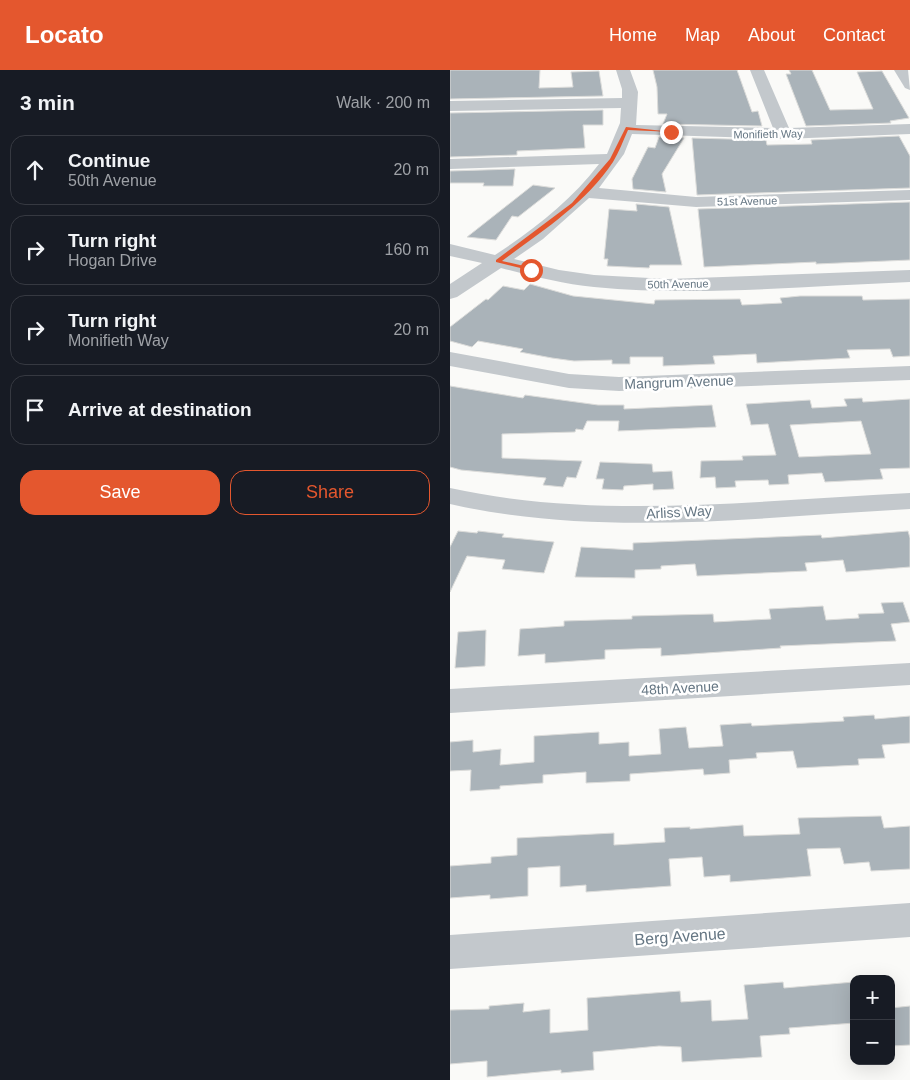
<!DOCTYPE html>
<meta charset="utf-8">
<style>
:root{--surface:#171b24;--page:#242831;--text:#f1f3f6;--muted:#9ea1a6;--line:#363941;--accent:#e4572e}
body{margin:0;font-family:Helvetica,sans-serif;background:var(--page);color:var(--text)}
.controls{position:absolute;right:15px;bottom:15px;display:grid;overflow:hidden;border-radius:10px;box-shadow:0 5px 20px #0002}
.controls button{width:45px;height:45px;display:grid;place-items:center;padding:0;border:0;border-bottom:1px solid var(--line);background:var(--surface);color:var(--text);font:25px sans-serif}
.stop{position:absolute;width:15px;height:15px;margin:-11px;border:4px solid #e4572e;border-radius:50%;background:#fff}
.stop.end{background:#e4572e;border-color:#fff;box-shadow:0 1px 5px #0008}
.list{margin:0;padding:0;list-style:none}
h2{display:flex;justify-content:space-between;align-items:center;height:65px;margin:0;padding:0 20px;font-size:21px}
h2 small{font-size:16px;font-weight:400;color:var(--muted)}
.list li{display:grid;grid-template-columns:32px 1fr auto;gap:15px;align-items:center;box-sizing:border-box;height:70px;margin:0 10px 10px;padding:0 10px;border:1px solid var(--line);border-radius:15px}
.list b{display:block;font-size:19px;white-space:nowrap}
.list p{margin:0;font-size:16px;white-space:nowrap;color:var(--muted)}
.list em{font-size:16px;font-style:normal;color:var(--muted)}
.actions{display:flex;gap:10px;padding:15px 20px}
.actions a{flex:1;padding:11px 0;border:1px solid var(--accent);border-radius:15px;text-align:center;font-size:18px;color:var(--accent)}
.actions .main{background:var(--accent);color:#fff}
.icon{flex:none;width:28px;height:28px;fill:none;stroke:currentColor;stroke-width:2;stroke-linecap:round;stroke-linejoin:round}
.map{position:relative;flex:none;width:460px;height:1010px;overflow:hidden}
header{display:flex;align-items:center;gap:30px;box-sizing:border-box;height:70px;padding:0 25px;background:var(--accent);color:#fff}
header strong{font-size:24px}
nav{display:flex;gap:28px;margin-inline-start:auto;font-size:18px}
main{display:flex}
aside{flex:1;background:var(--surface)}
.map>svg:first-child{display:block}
</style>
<header>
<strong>Locato</strong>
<nav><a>Home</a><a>Map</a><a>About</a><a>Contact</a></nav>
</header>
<main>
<aside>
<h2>3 min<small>Walk · 200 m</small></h2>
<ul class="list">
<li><svg class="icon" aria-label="ahead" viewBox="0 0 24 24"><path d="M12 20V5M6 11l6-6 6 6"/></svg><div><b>Continue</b><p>50th Avenue</p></div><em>20 m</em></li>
<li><svg class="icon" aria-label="right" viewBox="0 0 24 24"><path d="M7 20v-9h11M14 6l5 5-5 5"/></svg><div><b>Turn right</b><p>Hogan Drive</p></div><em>160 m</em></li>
<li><svg class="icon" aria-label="right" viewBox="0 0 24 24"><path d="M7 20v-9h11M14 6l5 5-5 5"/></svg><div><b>Turn right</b><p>Monifieth Way</p></div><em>20 m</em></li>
<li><svg class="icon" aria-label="arrive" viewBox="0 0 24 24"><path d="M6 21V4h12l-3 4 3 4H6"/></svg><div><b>Arrive at destination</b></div></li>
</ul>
<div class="actions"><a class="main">Save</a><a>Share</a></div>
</aside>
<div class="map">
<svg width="460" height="1010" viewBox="0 0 460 1010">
<rect width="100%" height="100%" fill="#fafaf8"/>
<g fill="#aab3b9" stroke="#dcdcda" fill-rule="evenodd">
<polygon points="0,0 90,0 89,18 123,17 121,2 149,1 153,26 0,29"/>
<polygon points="203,0 287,0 302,42 308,41 312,56 213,54 217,44 208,44 207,17"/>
<polygon points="339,0 362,0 380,40 423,39 407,2 432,1 459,48 440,51 441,53 356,56 336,4 341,4"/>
<polygon points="153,40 153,55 133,55 135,78 67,81 67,85 0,87 0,43"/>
<polygon points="449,66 460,86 460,118 247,125 242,68 316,70 317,75 362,74 361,70"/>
<polygon points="209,67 234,68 212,104 216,122 183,119 182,109 198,77 205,78"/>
<polygon points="65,99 63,116 33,116 34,113 0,113 0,101"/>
<polygon points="83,115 105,118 68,147 62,146 46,170 17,167"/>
<polygon points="460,132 460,190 366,194 366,192 254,197 248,139"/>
<polygon points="186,134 219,137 232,195 200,195 199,198 157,196 158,189 154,189 159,139 187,141"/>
<polygon points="80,214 123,226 204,234 205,230 290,229 292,235 332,233 330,228 350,226 412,226 413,230 460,229 460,286 443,287 440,279 397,280 400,288 307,293 306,284 263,286 265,294 213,296 213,287 180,287 180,294 162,294 162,290 124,291 102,288 70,282 73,279 28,271 22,277 0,271 0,257 36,229 38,230 53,216 74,220"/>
<polygon points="0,316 73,328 75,325 148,335 174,335 174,339 262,335 266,357 168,361 169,351 137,351 133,360 126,359 125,362 52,364 52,388 132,391 126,408 117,407 113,417 93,415 96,408 11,400 0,397"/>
<path d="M412,328L413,332L460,329V398L430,399L433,409L375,412L372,403L338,405L339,414L319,415L318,410L285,411L286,417L266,418L265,407L250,408L251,391L293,390L292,386L326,385L318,354L301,355L296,334L360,330L362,338L397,336L394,329ZM411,351L421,384L349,387L340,355Z"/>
<polygon points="150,392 202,394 203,402 222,401 224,419 203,420 203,414 174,416 173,420 152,419 154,409 146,409"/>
<polygon points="8,461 27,463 28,461 54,464 52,467 104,472 94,503 52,499 55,490 17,486 0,522 0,477"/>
<polygon points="458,461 460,468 460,497 396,502 393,490 355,493 357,501 247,506 245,494 211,496 211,499 185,500 185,508 125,507 131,477 183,480 183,473 371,465 372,468"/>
<polygon points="453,532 460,552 441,554 446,571 330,576 331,578 211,586 211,578 155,580 155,589 95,593 95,584 68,586 70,559 114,556 114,551 182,549 182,546 263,544 264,552 321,549 319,539 373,536 376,550 409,548 408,544 434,543 431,533"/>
<polygon points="36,560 35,596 5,598 8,562"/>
<polygon points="424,645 425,649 460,646 460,673 432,675 435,688 408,689 409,695 347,698 343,681 306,683 307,688 279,690 280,703 254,705 253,699 180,704 180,711 136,713 136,702 93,705 93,713 50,716 50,719 20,721 21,700 0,701 0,672 23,670 23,682 51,679 50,695 84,692 84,666 149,662 149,674 179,672 179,686 211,684 209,659 236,657 239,678 273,676 270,655 301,653 302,656 394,651 393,647"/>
<polygon points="431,746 434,758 460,756 460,799 421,801 419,792 394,794 390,778 357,779 361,806 280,812 280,805 254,807 252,787 219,789 221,816 136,822 136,815 110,817 110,796 78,798 78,826 40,829 40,825 0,828 0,796 41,793 41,787 67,785 67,768 164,763 164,775 215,772 214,758 240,757 240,759 293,755 294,766 350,764 348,748"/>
<polygon points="333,912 334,918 404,912 404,953 339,958 340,964 310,966 312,987 232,992 231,977 209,976 143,982 144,1000 111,1003 111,1000 37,1007 37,991 0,994 0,940 39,939 39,936 74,933 73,942 100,939 100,963 138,960 137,928 230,921 231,932 261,930 262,951 298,949 294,915"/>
<polygon points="460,936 460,975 441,976 441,938"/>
</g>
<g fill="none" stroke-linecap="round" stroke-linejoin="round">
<g fill="#c3c8cc" fill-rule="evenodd">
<path d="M166,0H180L188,22L186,55L323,58L300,0H314L339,58L460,54V64L333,69L182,64L174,84L149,118L246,127L460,120V130L246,137L139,128L93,169L64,189L109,200L144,205L218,209L460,200V212C356,216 249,227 144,217C113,214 82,206 51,198L7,227L0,229V214L32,193L0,186V174L45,185C83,160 121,131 149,94L0,99V89L157,84L170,53L171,38L0,41V31L172,28V19Z"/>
<polygon points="444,0 458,0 460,20 455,18"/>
<polygon points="0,282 119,304 169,307 460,296 460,310 169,321 119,318 0,296"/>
<path d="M0,418C150,451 308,430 460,423V439C309,447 149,468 0,434Z"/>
<polygon points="460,593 460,615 0,643 0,619"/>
<polygon points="460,833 460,867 0,899 0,865"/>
</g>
</g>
<path fill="#e4572e" d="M176,57L223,62L178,60C173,71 169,82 163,92C135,134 92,161 52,191L83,198V201L46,192V190L122,133L160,89Z"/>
<g text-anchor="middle" stroke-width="5" stroke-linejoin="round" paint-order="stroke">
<g font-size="11" fill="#657683" stroke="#fff">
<text transform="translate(318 64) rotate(-1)" y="4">Monifieth Way</text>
<text transform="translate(297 131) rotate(-1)" y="4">51st Avenue</text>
<text transform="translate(228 214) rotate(-1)" y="4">50th Avenue</text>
</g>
<g font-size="14" fill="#657683" stroke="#fff">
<text transform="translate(229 312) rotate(-2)" y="5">Mangrum Avenue</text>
<text transform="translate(229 442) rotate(-3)" y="5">Arliss Way</text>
<text transform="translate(230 618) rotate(-3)" y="5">48th Avenue</text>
</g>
<g font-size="16" fill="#657683" stroke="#fff">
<text transform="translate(230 866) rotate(-4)" y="6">Berg Avenue</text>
</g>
</g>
</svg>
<div class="controls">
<button>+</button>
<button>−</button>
</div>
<div class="stop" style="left:81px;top:200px"></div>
<div class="stop end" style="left:221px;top:62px"></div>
</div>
</main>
